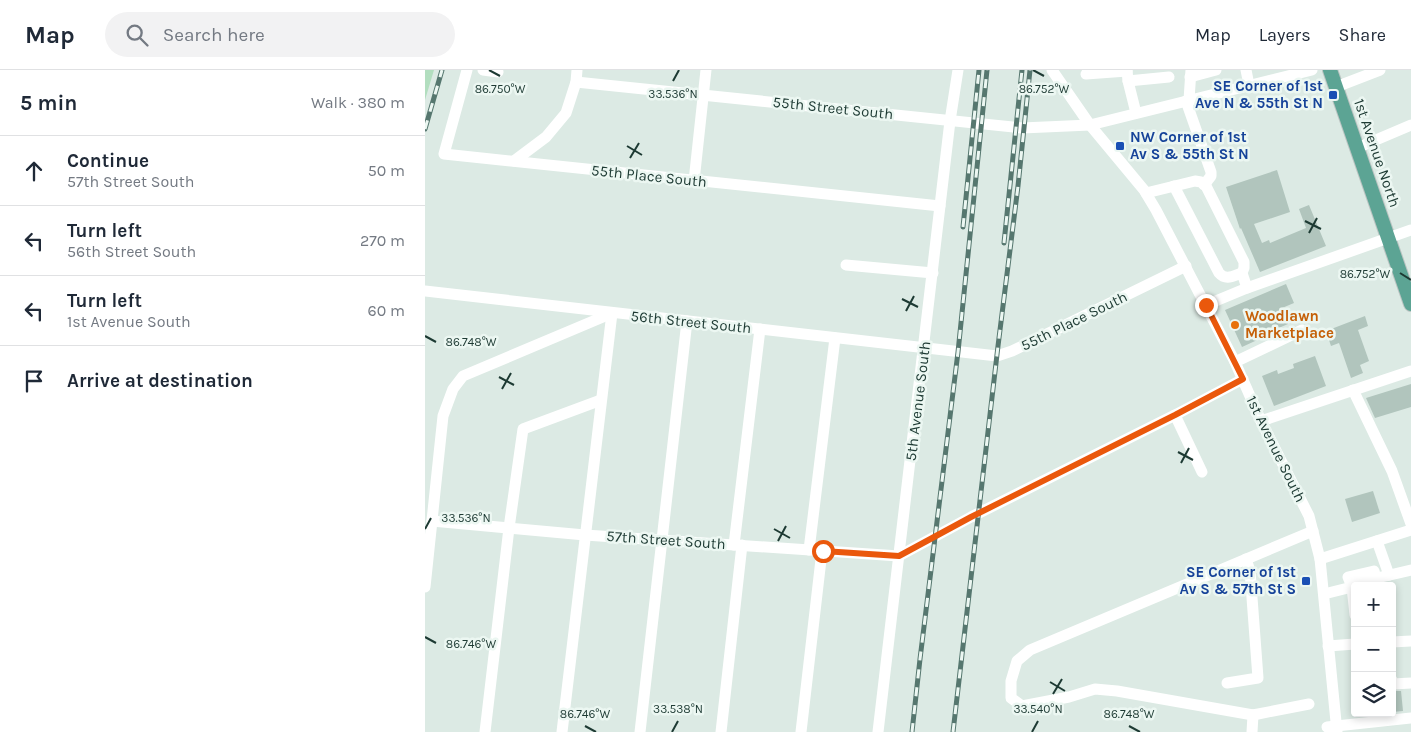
<!DOCTYPE html>
<meta charset="utf-8">
<style>
:root{--surface:#fff;--page:#f2f2f3;--text:#1f2937;--muted:#747a83;--line:#e0e1e3}
body{margin:0;font-family:Karla,sans-serif;background:var(--page);color:var(--text)}
.controls{position:absolute;right:15px;bottom:15px;display:grid;overflow:hidden;border-radius:5px;box-shadow:0 2px 8px #0003}
.controls button{width:45px;height:45px;display:grid;place-items:center;padding:0;border:0;border-bottom:1px solid var(--line);background:var(--surface);color:var(--text);font:25px sans-serif}
.stop{position:absolute;width:15px;height:15px;margin:-11px;border:4px solid #ea580c;border-radius:50%;background:#fff}
.stop.end{background:#ea580c;border-color:#fff;box-shadow:0 1px 5px #0008}
.list{margin:0;padding:0;list-style:none}
h2{display:flex;justify-content:space-between;align-items:center;height:65px;margin:0;padding:0 20px;font-size:21px}
h2 small{font-size:16px;font-weight:400;color:var(--muted)}
.list li{display:grid;grid-template-columns:32px 1fr auto;gap:15px;align-items:center;box-sizing:border-box;height:70px;padding:0 20px;border-top:1px solid var(--line)}
.list b{display:block;font-size:19px;white-space:nowrap}
.list p{margin:0;font-size:16px;white-space:nowrap;color:var(--muted)}
.list em{font-size:16px;font-style:normal;color:var(--muted)}
.icon{flex:none;width:28px;height:28px;fill:none;stroke:currentColor;stroke-width:2;stroke-linecap:round;stroke-linejoin:round}
.map{position:relative;flex:none;width:986px;height:662px;overflow:hidden}
header{display:flex;align-items:center;gap:30px;box-sizing:border-box;height:70px;padding:0 25px;background:var(--surface);border-bottom:1px solid var(--line)}
header strong{font-size:24px}
nav{display:flex;gap:28px;margin-inline-start:auto;font-size:18px}
.search{width:350px;height:45px;background:var(--page);display:flex;align-items:center;gap:12px;box-sizing:border-box;padding:0 18px;border-radius:28px;color:var(--muted);font-size:19px}
main{display:flex}
aside{flex:1;background:var(--surface)}
.map>svg:first-child{display:block}
</style>
<header>
<strong>Map</strong>
<div class="search"><svg class="icon" aria-label="search" viewBox="0 0 24 24"><circle cx="10" cy="10" r="6"/><path d="M15 15l6 6"/></svg>Search here</div>
<nav><a>Map</a><a>Layers</a><a>Share</a></nav>
</header>
<main>
<aside>
<h2>5 min<small>Walk · 380 m</small></h2>
<ul class="list">
<li><svg class="icon" aria-label="ahead" viewBox="0 0 24 24"><path d="M12 20V5M6 11l6-6 6 6"/></svg><div><b>Continue</b><p>57th Street South</p></div><em>50 m</em></li>
<li><svg class="icon" aria-label="left" viewBox="0 0 24 24"><path d="M17 20v-9H6M10 6l-5 5 5 5"/></svg><div><b>Turn left</b><p>56th Street South</p></div><em>270 m</em></li>
<li><svg class="icon" aria-label="left" viewBox="0 0 24 24"><path d="M17 20v-9H6M10 6l-5 5 5 5"/></svg><div><b>Turn left</b><p>1st Avenue South</p></div><em>60 m</em></li>
<li><svg class="icon" aria-label="arrive" viewBox="0 0 24 24"><path d="M6 21V4h12l-3 4 3 4H6"/></svg><div><b>Arrive at destination</b></div></li>
</ul>
</aside>
<div class="map">
<svg width="986" height="662" viewBox="0 0 986 662">
<rect width="100%" height="100%" fill="#dceae4"/>
<polygon fill="#b2debf" points="0,0 9,0 0,30"/>
<g fill="#b1c5bd">
<polygon points="852,100 865,142 829,154 837,173 844,170 845,173 881,158 874,139 884,135 901,176 835,202 816,158 815,159 801,117"/>
<polygon points="861,214 869,233 857,238 863,254 840,264 841,266 817,277 800,240"/>
<polygon points="940,246 943,256 933,260 944,291 935,295 938,303 926,308 914,273 906,276 901,261"/>
<polygon points="890,286 901,316 849,336 837,306 852,300 853,304 869,298 868,294"/>
<polygon points="986,314 986,337 950,348 941,328"/>
<polygon points="948,421 955,443 927,452 920,429"/>
<polygon points="967,621 976,621 978,641 967,642"/>
</g>
<g fill="none" stroke-linecap="round" stroke-linejoin="round">
<g stroke="#bbc4c2" stroke-width="16">
<polyline id="major" points="905,0 986,234"/>
</g>
<g stroke="#fff" stroke-width="11">
<polyline points="42,0 19,84 515,136"/>
<polyline points="58,0 73,2"/>
<polyline points="627,0 665,55 719,120 731,140 810,292 836,351 884,446 895,489 912,662"/>
<polyline points="702,0 703,11 711,43"/>
<polyline points="821,0 824,15"/>
<polyline points="661,4 702,1"/>
<polyline points="765,7 791,0"/>
<polyline points="703,11 744,7"/>
<polyline points="151,12 597,58 665,55 887,0"/>
<polyline points="911,17 955,0"/>
<polyline points="764,30 766,0"/>
<polyline points="761,31 786,102 786,106 779,115"/>
<polyline points="932,78 986,55"/>
<polyline points="89,91 121,67 141,43 151,12 152,0"/>
<polyline points="269,111 281,0"/>
<path d="M749,116L794,203C801,211 808,206 817,203"/>
<polyline points="721,123 770,111 776,112 781,116 819,192 819,198 817,203 822,218"/>
<polyline points="421,195 508,203"/>
<polyline points="0,221 572,286 587,281 761,196"/>
<polyline points="781,235 822,218 986,160"/>
<polyline points="810,292 877,260"/>
<polyline points="928,320 967,401 986,454"/>
<polyline points="750,345 777,402"/>
<polyline points="836,351 986,301"/>
<polyline points="7,451 160,465 474,486 546,447 750,345 818,309"/>
<polyline points="952,471 964,505"/>
<polyline points="309,475 335,259"/>
<polyline points="384,480 410,268"/>
<polyline points="895,489 986,460"/>
<polyline points="0,517 18,346 28,319 38,306 185,244"/>
<polyline points="899,524 927,517 952,508 986,500"/>
<polyline points="930,545 927,517 923,507 949,501 952,512"/>
<polyline points="967,572 986,571"/>
<polyline points="903,576 930,574"/>
<polyline points="967,610 968,614 986,613"/>
<polyline points="802,613 833,608 825,501 821,489"/>
<polyline points="884,634 828,645 692,621 670,619 644,627 597,636 586,628 586,611 592,591 605,580 888,461"/>
<polyline points="902,657 986,648"/>
<polyline points="60,662 84,458 98,359 176,330"/>
<polyline points="137,662 187,243"/>
<polyline points="215,662 262,251"/>
<polyline points="296,662 317,475"/>
<polyline points="376,662 397,481"/>
<polyline points="453,662 525,51 533,0"/>
<polyline points="827,662 828,645"/>
</g>
<use href="#major" stroke="#5ca494" stroke-width="14"/>
<g stroke="#56776f" stroke-width="5">
<g id="rail">
<polyline points="0,59 17,0"/>
<polyline points="538,157 554,0"/>
<polyline points="579,173 597,0"/>
<polyline points="487,662 495,589 533,282 562,0"/>
<polyline points="528,662 573,276 593,116 605,0"/>
</g>
</g>
<use href="#rail" stroke="#ecf7f2" stroke-width="3" stroke-dasharray="9" stroke-linecap="butt"/>
</g>
<g fill="none" stroke-linecap="round" stroke-linejoin="round">
<polyline stroke="#ea580c" stroke-width="6" points="398,481 474,486 546,447 750,345 818,309 781,235"/>
</g>
<path fill="none" stroke="#1d3a33" stroke-width="2" d="M64,0L75,6M608,0L619,6M248,11L254,0M202,76L217,85M205,88L214,73M880,151L896,159M884,163L892,148M975,203L986,210M477,229L493,237M481,241L489,226M0,266L11,272M74,307L89,315M77,319L86,303M753,382L768,390M756,393L764,378M0,459L6,448M349,459L365,468M353,471L361,456M0,567L11,573M625,612L640,621M628,624L637,609M160,656L171,662M704,656L715,662M247,662L253,651M607,662L613,651"/>
<g fill="#1a4fb4" stroke="#ecf7f2" stroke-width="2">
<rect x="903" y="20" width="10" height="10" rx="2.5"/>
<rect x="690" y="71" width="10" height="10" rx="2.5"/>
<rect x="876" y="506" width="10" height="10" rx="2.5"/>
</g>
<circle fill="#e8710a" stroke="#ecf7f2" stroke-width="2" cx="810" cy="255" r="5"/>
<g text-anchor="middle" stroke-width="5" stroke-linejoin="round" paint-order="stroke">
<g font-size="15" font-weight="bold" fill="#164399" stroke="#ecf7f2" text-anchor="end">
<text x="898" y="21">SE Corner of 1st<tspan x="898" dy="17">Ave N &amp; 55th St N</tspan></text>
<text x="705" y="72" text-anchor="start">NW Corner of 1st<tspan x="705" dy="17">Av S &amp; 55th St N</tspan></text>
<text x="871" y="507">SE Corner of 1st<tspan x="871" dy="17">Av S &amp; 57th St S</tspan></text>
</g>
<g font-size="15" fill="#1d3a33" stroke="#ecf7f2">
<text transform="translate(408 38) rotate(6)" y="5">55th Street South</text>
<text transform="translate(952 83) rotate(71)" y="5">1st Avenue North</text>
<text transform="translate(224 106) rotate(6)" y="5">55th Place South</text>
<text transform="translate(649 251) rotate(-26)" y="5">55th Place South</text>
<text transform="translate(266 252) rotate(6)" y="5">56th Street South</text>
<text transform="translate(493 331) rotate(-83)" y="5">5th Avenue South</text>
<text transform="translate(851 379) rotate(64)" y="5">1st Avenue South</text>
<text transform="translate(241 470) rotate(4)" y="5">57th Street South</text>
</g>
<g font-size="15" font-weight="bold" fill="#c56008" stroke="#ecf7f2" text-anchor="start">
<text x="820" y="251">Woodlawn<tspan x="820" dy="17">Marketplace</tspan></text>
</g>
</g>
<g font-size="12" text-anchor="middle" fill="#1d3a33" stroke="#ecf7f2" stroke-width="5" stroke-linejoin="round" paint-order="stroke">
<text x="75" y="23">86.750°W</text>
<text x="619" y="23">86.752°W</text>
<text x="248" y="28">33.536°N</text>
<text x="940" y="208">86.752°W</text>
<text x="46" y="276">86.748°W</text>
<text x="41" y="452">33.536°N</text>
<text x="46" y="578">86.746°W</text>
<text x="253" y="643">33.538°N</text>
<text x="613" y="643">33.540°N</text>
<text x="160" y="648">86.746°W</text>
<text x="704" y="648">86.748°W</text>
</g>
</svg>
<div class="controls">
<button>+</button>
<button>−</button>
<button><svg class="icon" aria-label="layers" viewBox="0 0 24 24"><path d="M12 4l9 5-9 5-9-5zM3 14l9 5 9-5"/></svg></button>
</div>
<div class="stop" style="left:398px;top:481px"></div>
<div class="stop end" style="left:781px;top:235px"></div>
</div>
</main>
